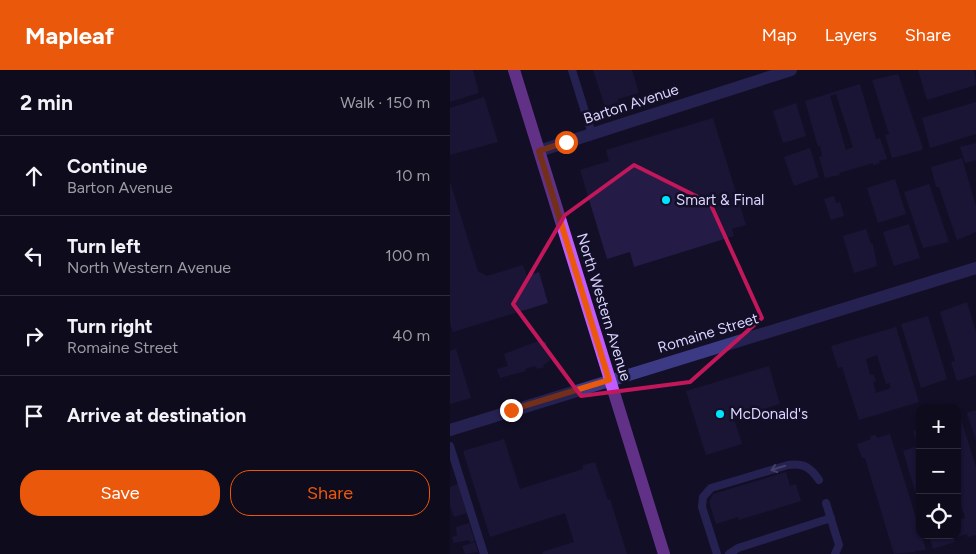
<!DOCTYPE html>
<meta charset="utf-8">
<style>
:root{--surface:#0e0b1c;--page:#1c1929;--text:#f1f3f6;--muted:#9b9ba3;--line:#2e2b3b;--accent:#ea580c}
body{margin:0;font-family:Figtree,sans-serif;background:var(--page);color:var(--text)}
.controls{position:absolute;right:15px;bottom:15px;display:grid;overflow:hidden;border-radius:10px;box-shadow:0 1px 4px #0004}
.controls button{width:45px;height:45px;display:grid;place-items:center;padding:0;border:0;border-bottom:1px solid var(--line);background:var(--surface);color:var(--text);font:25px sans-serif}
.stop{position:absolute;width:15px;height:15px;margin:-11px;border:4px solid #ea580c;border-radius:50%;background:#fff}
.stop.end{background:#ea580c;border-color:#fff;box-shadow:0 1px 5px #0008}
.list{margin:0;padding:0;list-style:none}
h2{display:flex;justify-content:space-between;align-items:center;height:65px;margin:0;padding:0 20px;font-size:21px}
h2 small{font-size:16px;font-weight:400;color:var(--muted)}
.list li{display:grid;grid-template-columns:32px 1fr auto;gap:15px;align-items:center;box-sizing:border-box;height:80px;padding:0 20px;border-top:1px solid var(--line)}
.list b{display:block;font-size:19px;white-space:nowrap}
.list p{margin:0;font-size:16px;white-space:nowrap;color:var(--muted)}
.list em{font-size:16px;font-style:normal;color:var(--muted)}
.actions{display:flex;gap:10px;padding:15px 20px}
.actions a{flex:1;padding:11px 0;border:1px solid var(--accent);border-radius:20px;text-align:center;font-size:18px;color:var(--accent)}
.actions .main{background:var(--accent);color:#fff}
.icon{flex:none;width:28px;height:28px;fill:none;stroke:currentColor;stroke-width:2;stroke-linecap:round;stroke-linejoin:round}
.map{position:relative;flex:none;width:526px;height:484px;overflow:hidden}
header{display:flex;align-items:center;gap:30px;box-sizing:border-box;height:70px;padding:0 25px;background:var(--accent);color:#fff}
header strong{font-size:24px}
nav{display:flex;gap:28px;margin-inline-start:auto;font-size:18px}
main{display:flex}
aside{flex:1;background:var(--surface)}
.map>svg:first-child{display:block}
</style>
<header>
<strong>Mapleaf</strong>
<nav><a>Map</a><a>Layers</a><a>Share</a></nav>
</header>
<main>
<aside>
<h2>2 min<small>Walk · 150 m</small></h2>
<ul class="list">
<li><svg class="icon" aria-label="ahead" viewBox="0 0 24 24"><path d="M12 20V5M6 11l6-6 6 6"/></svg><div><b>Continue</b><p>Barton Avenue</p></div><em>10 m</em></li>
<li><svg class="icon" aria-label="left" viewBox="0 0 24 24"><path d="M17 20v-9H6M10 6l-5 5 5 5"/></svg><div><b>Turn left</b><p>North Western Avenue</p></div><em>100 m</em></li>
<li><svg class="icon" aria-label="right" viewBox="0 0 24 24"><path d="M7 20v-9h11M14 6l5 5-5 5"/></svg><div><b>Turn right</b><p>Romaine Street</p></div><em>40 m</em></li>
<li><svg class="icon" aria-label="arrive" viewBox="0 0 24 24"><path d="M6 21V4h12l-3 4 3 4H6"/></svg><div><b>Arrive at destination</b></div></li>
</ul>
<div class="actions"><a class="main">Save</a><a>Share</a></div>
</aside>
<div class="map">
<svg width="526" height="484" viewBox="0 0 526 484">
<rect width="100%" height="100%" fill="#130f26"/>
<g fill="#241b47" fill-rule="evenodd">
<polygon points="0,0 23,0 29,23 0,32"/>
<polygon points="143,0 182,0 189,23 168,29 169,32 155,37"/>
<polygon points="468,0 524,0 526,15 477,30"/>
<polygon points="448,4 473,78 472,80 442,88 435,65 439,64 422,10"/>
<path d="M410,14L426,69L430,68L437,89L429,91L430,93L423,95V93L389,103L390,105L375,108L369,87L372,86L370,76L368,77L355,31ZM386,24L403,77L396,80L380,26Z"/>
<polygon points="34,27 48,72 0,85 0,38"/>
<polygon points="526,32 526,64 480,78 472,48"/>
<polygon points="346,33 356,66 333,73 323,41"/>
<polygon points="263,48 296,155 282,159 284,166 184,197 180,182 157,189 130,100 159,91 156,80"/>
<polygon points="526,73 526,90 515,93 510,77"/>
<polygon points="360,78 369,107 344,116 334,87"/>
<polygon points="512,88 526,136 526,162 507,170 489,117 486,117 481,97"/>
<polygon points="445,109 456,144 428,153 417,118"/>
<polygon points="0,112 28,201 37,206 73,195 77,206 89,202 98,233 3,262 0,253"/>
<polygon points="479,114 499,172 473,178 454,122"/>
<polygon points="384,126 386,133 390,132 394,146 381,150 374,129"/>
<polygon points="459,154 470,188 444,196 433,162"/>
<polygon points="416,159 421,174 423,174 427,196 404,203 393,166"/>
<polygon points="517,232 526,262 526,305 507,311 501,292 505,291 490,242"/>
<polygon points="478,246 497,309 471,318 451,254"/>
<path d="M446,257L469,332L409,350L392,297L388,298L381,276ZM427,285L436,314L439,313L441,318L426,323L423,312L426,311L423,304L420,305L416,289Z"/>
<polygon points="88,271 96,272 96,279 98,278 100,284 98,284 101,290 93,295 94,297 88,299 85,296 75,299 76,301 50,308 47,299 58,296 54,284"/>
<polygon points="6,279 21,328 0,334 0,281"/>
<polygon points="319,296 330,334 284,348 292,374 256,385 236,321"/>
<polygon points="526,340 526,370 517,343"/>
<polygon points="510,346 526,397 526,465 518,467 517,464 504,468 505,472 483,479 479,465 507,465 507,450 515,448 507,421 507,347"/>
<polygon points="470,359 470,434 469,434 453,381 468,376 463,361"/>
<polygon points="440,364 476,480 465,481 464,484 463,482 444,484 415,388 412,388 407,374 421,369 420,366 426,365 427,368"/>
<polygon points="54,369 70,419 133,399 133,395 145,392 158,430 160,429 177,484 93,484 92,482 124,472 115,443 40,467 13,381"/>
<polygon points="336,402 340,416 346,414 351,431 289,450 288,447 266,454 259,432 263,424"/>
<polygon points="8,414 17,443 4,447 0,436 0,417"/>
<polygon points="19,453 25,471 20,473 19,470 4,473 2,467 7,466 6,457"/>
<polygon points="25,472 28,482 15,484 12,476"/>
</g>
<g fill="none" stroke-linecap="round" stroke-linejoin="round">
<g stroke="#3d3a85" stroke-width="8">
<polyline points="122,0 142,64"/>
<polyline points="0,376 34,484"/>
<polyline points="376,433 389,475 385,484"/>
<path d="M267,484L252,437L253,427L261,418L338,395C354,393 360,397 369,410"/>
<polyline points="279,484 288,478 381,448"/>
</g>
<g stroke="#3d3a85" stroke-width="12">
<polyline points="89,81 341,0"/>
<polyline points="0,360 526,198"/>
</g>
<polyline stroke="#c25bff" stroke-width="12" points="64,0 214,484"/>
</g>
<defs><path id="oneway-shaft" d="M-6 0H5M1.5-3L5.5 0L1.5 3" fill="none" stroke-width="1.6" stroke-linecap="round" stroke-linejoin="round" transform="scale(1.25)"/></defs>
<use stroke="#837fbc" href="#oneway-shaft" transform="translate(328 398) rotate(163)"/>
<g fill="none" stroke-linecap="round" stroke-linejoin="round">
<polyline stroke="#ea580c" stroke-width="6" points="61,340 159,310 89,81 116,72"/>
</g>
<path d="M0 0H526V484H0ZM184,95L260,133L312,248L240,312L131,326L63,234L115,145Z" fill="#130f26" fill-opacity=".55" fill-rule="evenodd"/>
<path fill="none" stroke="#c2185b" stroke-width="4" stroke-linejoin="round" d="M184,95L260,133L312,248L240,312L131,326L63,234L115,145Z"/>
<g fill="#00e5ff" stroke="#130f26" stroke-width="2">
<circle cx="216" cy="130" r="5"/>
<circle cx="270" cy="344" r="5"/>
</g>
<g text-anchor="middle" stroke-width="5" stroke-linejoin="round" paint-order="stroke">
<g font-size="15" fill="#d9d4ff" stroke="#130f26">
<text transform="translate(181 34) rotate(-18)" y="5">Barton Avenue</text>
<text transform="translate(154 237) rotate(73)" y="5">North Western Avenue</text>
<text transform="translate(258 263) rotate(-17)" y="5">Romaine Street</text>
</g>
<g font-size="15" fill="#d9d4ff" stroke="#130f26" text-anchor="start">
<text x="226" y="135">Smart &amp; Final</text>
<text x="280" y="349">McDonald's</text>
</g>
</g>
</svg>
<div class="controls">
<button>+</button>
<button>−</button>
<button><svg class="icon" aria-label="locate" viewBox="0 0 24 24"><circle cx="12" cy="12" r="6"/><path d="M12 2v4M12 18v4M2 12h4M18 12h4"/></svg></button>
</div>
<div class="stop" style="left:116px;top:72px"></div>
<div class="stop end" style="left:61px;top:340px"></div>
</div>
</main>
